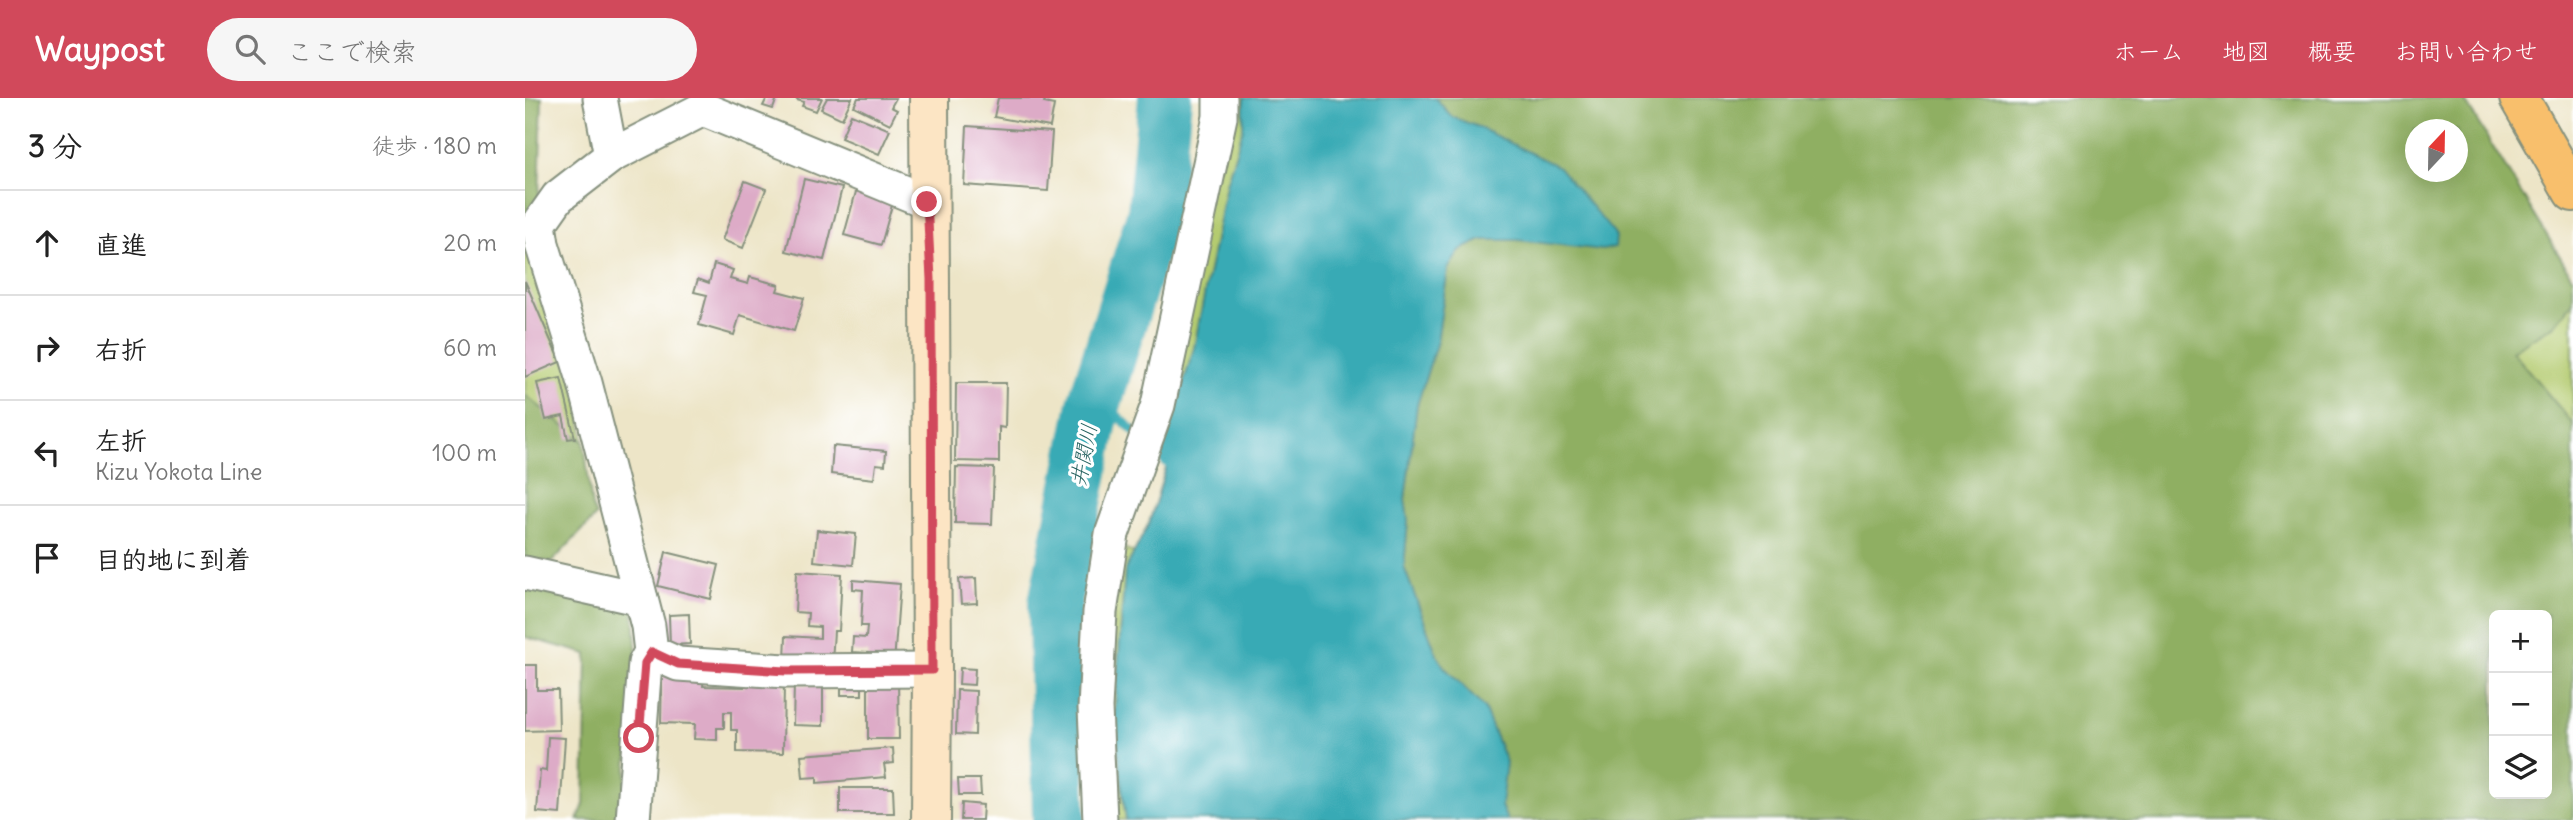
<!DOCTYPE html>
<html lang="ja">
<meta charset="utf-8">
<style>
:root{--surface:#fff;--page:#f6f6f6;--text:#222;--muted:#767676;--line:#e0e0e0;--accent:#d1495b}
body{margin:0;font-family:Delius,"Klee One",sans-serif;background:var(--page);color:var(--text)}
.controls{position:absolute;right:21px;bottom:21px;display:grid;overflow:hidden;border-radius:10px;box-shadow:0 7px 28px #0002}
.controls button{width:63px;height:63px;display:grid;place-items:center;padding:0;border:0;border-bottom:2px solid var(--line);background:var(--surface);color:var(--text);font:35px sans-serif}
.compass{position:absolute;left:1880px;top:21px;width:63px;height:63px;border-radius:50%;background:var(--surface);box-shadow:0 7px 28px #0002;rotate:22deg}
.stop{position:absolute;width:21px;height:21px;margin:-16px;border:5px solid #d1495b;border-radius:50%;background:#fff}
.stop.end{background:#d1495b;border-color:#fff;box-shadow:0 2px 7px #0008}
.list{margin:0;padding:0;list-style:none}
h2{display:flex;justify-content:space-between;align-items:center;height:91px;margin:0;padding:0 28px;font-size:30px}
h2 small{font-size:23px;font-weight:400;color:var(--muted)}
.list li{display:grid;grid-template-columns:46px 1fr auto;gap:21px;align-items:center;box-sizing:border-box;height:105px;padding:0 28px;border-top:2px solid var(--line)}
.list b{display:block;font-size:26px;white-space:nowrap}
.list p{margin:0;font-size:23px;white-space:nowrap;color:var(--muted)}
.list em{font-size:23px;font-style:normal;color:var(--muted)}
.icon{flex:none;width:38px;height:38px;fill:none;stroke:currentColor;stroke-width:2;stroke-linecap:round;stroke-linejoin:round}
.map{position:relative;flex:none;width:2048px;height:722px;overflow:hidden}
header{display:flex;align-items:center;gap:42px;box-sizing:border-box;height:98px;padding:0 35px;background:var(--accent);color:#fff}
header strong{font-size:33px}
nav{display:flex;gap:38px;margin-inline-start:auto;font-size:24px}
.search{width:490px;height:63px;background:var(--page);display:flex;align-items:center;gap:18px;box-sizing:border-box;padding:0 24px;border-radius:38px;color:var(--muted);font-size:26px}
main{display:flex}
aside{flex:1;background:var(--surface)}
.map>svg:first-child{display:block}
</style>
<header>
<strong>Waypost</strong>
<div class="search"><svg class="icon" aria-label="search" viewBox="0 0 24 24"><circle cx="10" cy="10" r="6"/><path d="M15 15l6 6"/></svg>ここで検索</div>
<nav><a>ホーム</a><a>地図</a><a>概要</a><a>お問い合わせ</a></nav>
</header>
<main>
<aside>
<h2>3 分<small>徒歩 · 180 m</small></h2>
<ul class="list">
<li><svg class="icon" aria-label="ahead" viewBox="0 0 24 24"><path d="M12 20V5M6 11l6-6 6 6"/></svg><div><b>直進</b></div><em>20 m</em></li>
<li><svg class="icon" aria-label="right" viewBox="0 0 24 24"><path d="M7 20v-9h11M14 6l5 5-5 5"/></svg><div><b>右折</b></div><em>60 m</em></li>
<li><svg class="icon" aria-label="left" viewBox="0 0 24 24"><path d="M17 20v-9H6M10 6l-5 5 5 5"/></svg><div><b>左折</b><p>Kizu Yokota Line</p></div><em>100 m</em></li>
<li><svg class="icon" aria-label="arrive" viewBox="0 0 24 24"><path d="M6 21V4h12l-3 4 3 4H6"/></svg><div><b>目的地に到着</b></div></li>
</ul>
</aside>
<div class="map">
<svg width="2048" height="722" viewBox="0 0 2048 722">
<rect width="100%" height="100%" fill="#fff"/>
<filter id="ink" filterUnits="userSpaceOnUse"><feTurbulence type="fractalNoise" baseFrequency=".0143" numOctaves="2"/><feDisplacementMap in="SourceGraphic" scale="14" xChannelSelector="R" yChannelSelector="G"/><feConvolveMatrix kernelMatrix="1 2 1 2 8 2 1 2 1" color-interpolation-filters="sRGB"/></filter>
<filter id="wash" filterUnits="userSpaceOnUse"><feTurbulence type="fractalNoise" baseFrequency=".00686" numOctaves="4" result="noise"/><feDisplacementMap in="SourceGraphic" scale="28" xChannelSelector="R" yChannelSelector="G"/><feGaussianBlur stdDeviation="1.57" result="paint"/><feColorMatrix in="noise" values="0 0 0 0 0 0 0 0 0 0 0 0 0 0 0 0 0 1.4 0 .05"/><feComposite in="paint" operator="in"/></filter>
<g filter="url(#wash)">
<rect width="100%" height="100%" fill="#ede5c7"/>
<g fill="#b4cb70" stroke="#6a8452" stroke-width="2">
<polygon points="702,0 719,0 718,31 701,86 669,250 648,320 636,350 628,348"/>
<polygon points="0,124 54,306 59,344 0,297"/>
<polygon points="2048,204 2048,326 1987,253 2029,227"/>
<polygon points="595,448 609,455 600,472 589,622 601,722 584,722 579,611"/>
</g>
<g fill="#8faf62" stroke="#57764b" stroke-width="2" fill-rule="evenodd">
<polygon points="0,0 17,0 14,102 0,124"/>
<path d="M910,0H1938L2048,180V204L2029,227L1987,253L2048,326V722H982L976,708L981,664L959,610L919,569L912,557L879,469L883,423L880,401L892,307L912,243L923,171L927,161L935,152L957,142H992L982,45L953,29L927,19ZM1890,32H1932V74H1890ZM1969,517H2022V696H1969Z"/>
<polygon points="0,297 59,344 67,409 71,418 27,464 0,461"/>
<polygon points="0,480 109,512 112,564 97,722 53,722 59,706 62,556 0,539"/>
</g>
<polygon fill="#39aab5" stroke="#2c7474" stroke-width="2" points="719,0 910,0 927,19 953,29 1034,69 1091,138 1090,149 1078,152 992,142 957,142 935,152 923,171 912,243 892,307 880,401 883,423 879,469 912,557 919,569 959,610 981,664 976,708 982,722 601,722 589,622 600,472 624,425 642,366 636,350 648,320 669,250 701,86 718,31"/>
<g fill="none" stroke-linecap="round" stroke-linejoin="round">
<g stroke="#39aab5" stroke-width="9">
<polyline points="569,307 590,315 613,337"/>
<polyline points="626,350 642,365"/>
</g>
<polyline stroke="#39aab5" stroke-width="54" points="534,722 530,506 569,307 629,115 640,0"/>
</g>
<g id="blocks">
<g fill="#ddabc7">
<polygon points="242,0 252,0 248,11 238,8"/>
<polygon points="273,0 297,0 291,13 277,8 279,4 272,2"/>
<polygon points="302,0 327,0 317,21 296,11"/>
<polygon points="333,0 371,0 366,9 372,12 365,26 329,8"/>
<polygon points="473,0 520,0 519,5 529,7 525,29 469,19"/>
<polygon points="326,16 365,32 354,56 316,40"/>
<polygon points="442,28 527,34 523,93 439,87"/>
<polygon points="279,81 317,90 299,162 261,153"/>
<polygon points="220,83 241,91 218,150 197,142"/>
<polygon points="332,90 369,100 356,147 319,137"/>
<polygon points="189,166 208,172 205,181 223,186 225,179 254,187 252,193 279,200 269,233 215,217 209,237 174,227 182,197 169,194 173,181 184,185"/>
<polygon points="0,183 35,264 0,279"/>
<polygon points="36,280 50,340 43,341 38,318 21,322 12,285"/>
<polygon points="431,285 481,285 480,330 474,329 474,364 430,363"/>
<polygon points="308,348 361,353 360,367 351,366 349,381 306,376"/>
<polygon points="431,369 469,370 467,426 430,425"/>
<polygon points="292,432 331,436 328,467 289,463"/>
<polygon points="141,454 194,467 186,501 133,488"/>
<polygon points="272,473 317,476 314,533 309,533 307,564 260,561 261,538 295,540 295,529 282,528 283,515 270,514"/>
<polygon points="451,480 452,505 436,506 434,481"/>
<polygon points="328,482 375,486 369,565 342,562 343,555 327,554 328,539 341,540 342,528 336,528 338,492 328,491"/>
<polygon points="164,516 165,546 145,547 144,517"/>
<polygon points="0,567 12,567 12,592 33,592 34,632 0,633"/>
<polygon points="435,570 450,571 449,587 434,586"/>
<polygon points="137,577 179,578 178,588 219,589 219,582 259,583 258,655 212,654 212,632 206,632 206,614 199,614 199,630 192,630 192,642 169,641 170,626 136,625"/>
<polygon points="337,582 337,597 316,597 316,583"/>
<polygon points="343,582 373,582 374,641 343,641"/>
<polygon points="269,587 298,587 298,628 268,627"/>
<polygon points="432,592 451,593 450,637 431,636"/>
<polygon points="23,639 40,640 35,716 12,714 15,672 21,673"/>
<polygon points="368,650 369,665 359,666 361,679 292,685 292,679 278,680 276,657"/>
<polygon points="433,681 455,681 456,697 434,697"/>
<polygon points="315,690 368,690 369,715 315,715"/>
<polygon points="437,705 458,707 457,722 436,722"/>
</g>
</g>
</g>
<g filter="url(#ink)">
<use href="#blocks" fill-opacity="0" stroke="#86917e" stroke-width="2"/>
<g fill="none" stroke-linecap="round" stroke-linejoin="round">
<g stroke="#86917e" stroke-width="37">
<g id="street">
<polyline points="75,0 86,58 33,99 14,126 17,146 60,285 123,528 126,554 153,566 261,573 407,572"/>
<polyline points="86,58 178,11 403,104"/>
<polyline points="0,475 116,501"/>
<polyline points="108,722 120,565 126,554"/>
<polyline points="575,722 570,610 575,514 587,436 633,307 695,19 695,0"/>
</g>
</g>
<g stroke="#86917e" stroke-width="42">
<polyline id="secondary" points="404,0 407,572 406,722"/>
</g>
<g stroke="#86917e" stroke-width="42">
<polyline id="highway" points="1994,0 2048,94"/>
</g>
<use href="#street" stroke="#fff" stroke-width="33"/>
<use href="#secondary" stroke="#fce5c4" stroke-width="38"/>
<use href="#highway" stroke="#f8bf6c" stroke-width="38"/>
</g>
</g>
<g fill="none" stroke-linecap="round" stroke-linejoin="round" filter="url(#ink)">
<polyline stroke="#d1495b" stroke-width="9" points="114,640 120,565 127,554 153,566 261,573 407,572 406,181 402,104"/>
</g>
<g text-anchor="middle" stroke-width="6" stroke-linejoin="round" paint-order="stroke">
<g font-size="21" font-style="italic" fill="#286361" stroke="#fff">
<text transform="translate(559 357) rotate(-79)" y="7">井関川</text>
</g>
</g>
</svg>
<div class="controls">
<button>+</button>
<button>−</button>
<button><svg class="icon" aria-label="layers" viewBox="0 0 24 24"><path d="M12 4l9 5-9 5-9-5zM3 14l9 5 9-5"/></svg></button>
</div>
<svg class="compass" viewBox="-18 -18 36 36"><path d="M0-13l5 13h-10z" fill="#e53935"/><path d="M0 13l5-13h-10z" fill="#767676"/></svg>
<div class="stop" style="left:114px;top:640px"></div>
<div class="stop end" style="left:402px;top:104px"></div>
</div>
</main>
